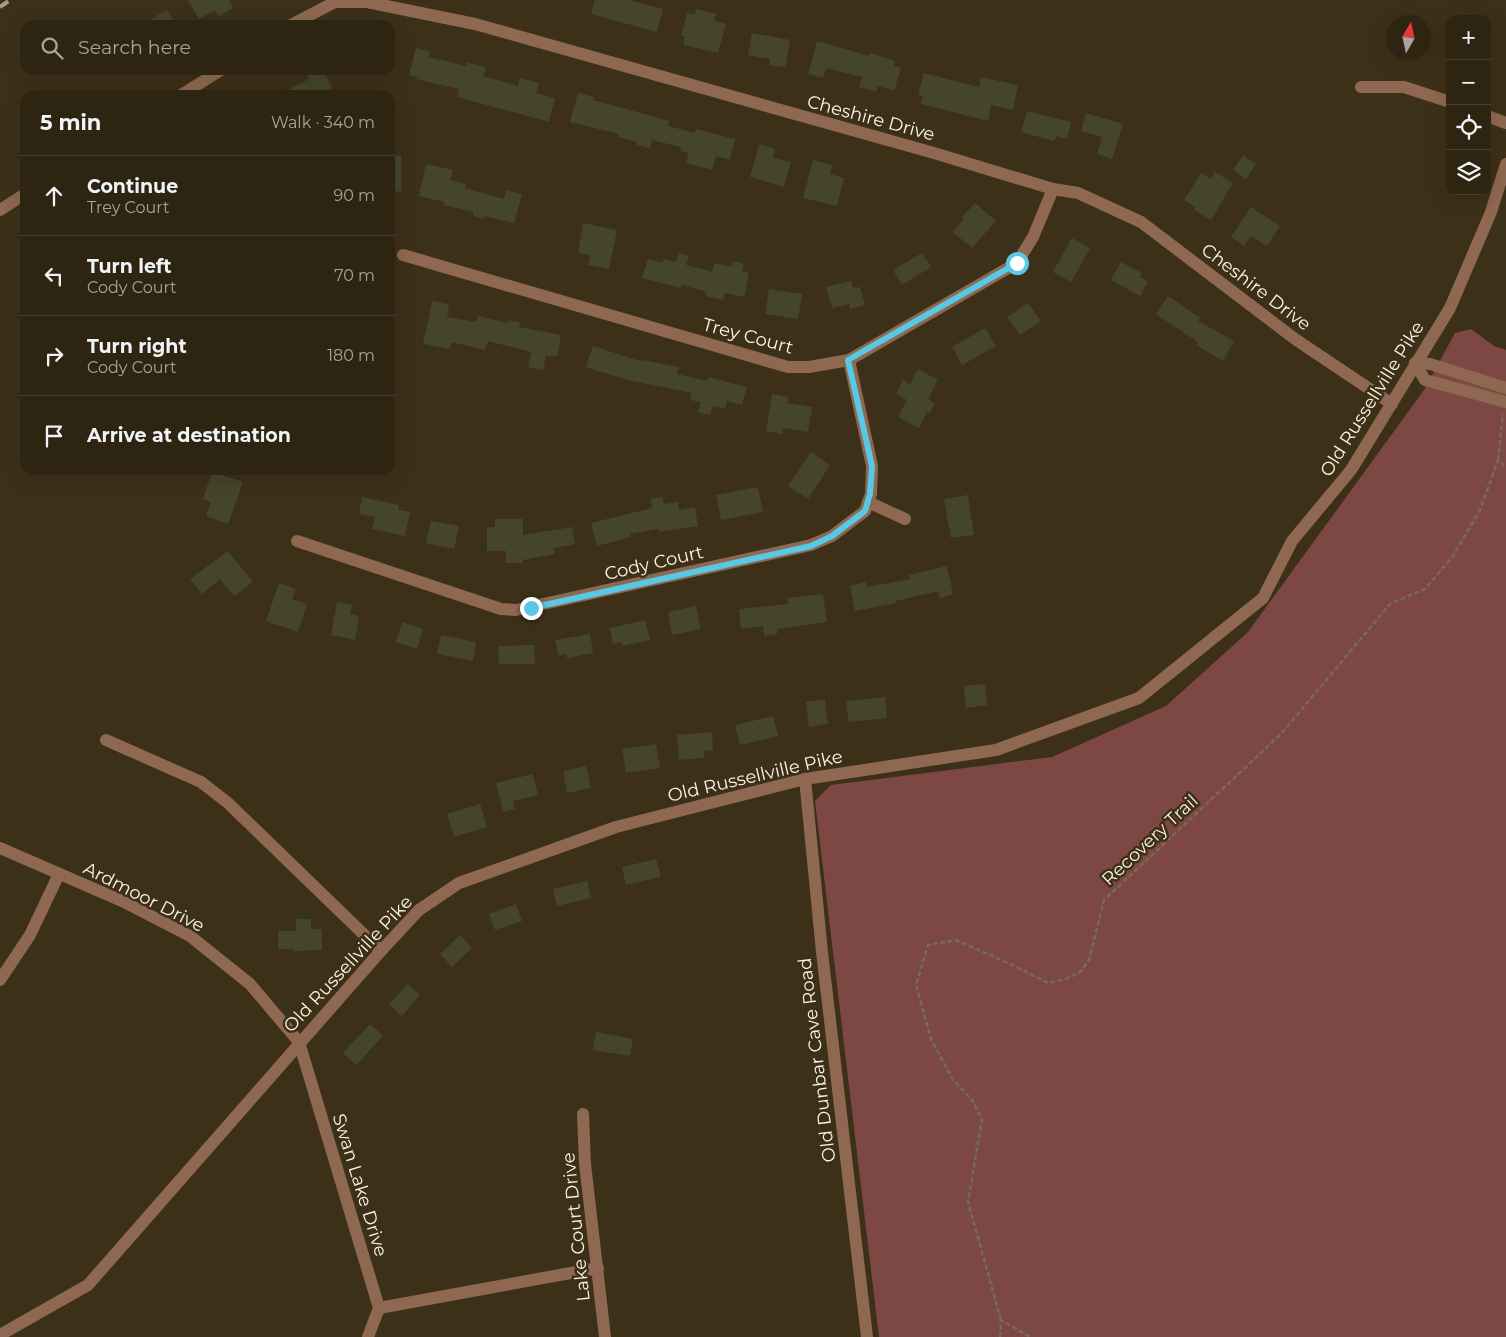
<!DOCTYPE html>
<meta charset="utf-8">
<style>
:root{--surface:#2e2412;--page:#3a3020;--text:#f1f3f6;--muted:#a7a49f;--line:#494132}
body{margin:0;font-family:Montserrat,sans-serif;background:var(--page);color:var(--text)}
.controls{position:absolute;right:15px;top:15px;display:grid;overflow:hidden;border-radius:10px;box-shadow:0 5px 20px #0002}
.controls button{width:45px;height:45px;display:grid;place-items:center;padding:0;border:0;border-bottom:1px solid var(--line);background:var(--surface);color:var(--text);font:25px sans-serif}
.compass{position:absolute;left:1386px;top:15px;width:45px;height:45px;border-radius:50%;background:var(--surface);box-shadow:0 5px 20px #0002;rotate:9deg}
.stop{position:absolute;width:15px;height:15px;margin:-11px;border:4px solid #58c8e4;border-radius:50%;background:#fff}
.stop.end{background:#58c8e4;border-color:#fff;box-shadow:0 1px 5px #0008}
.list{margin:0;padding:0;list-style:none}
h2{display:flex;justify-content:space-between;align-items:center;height:65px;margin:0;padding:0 20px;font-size:21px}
h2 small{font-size:16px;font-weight:400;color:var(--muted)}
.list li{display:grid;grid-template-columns:32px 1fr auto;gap:15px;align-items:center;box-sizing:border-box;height:80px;padding:0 20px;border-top:1px solid var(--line)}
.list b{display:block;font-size:19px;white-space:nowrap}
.list p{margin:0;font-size:16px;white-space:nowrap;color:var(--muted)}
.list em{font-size:16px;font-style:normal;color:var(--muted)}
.icon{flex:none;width:28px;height:28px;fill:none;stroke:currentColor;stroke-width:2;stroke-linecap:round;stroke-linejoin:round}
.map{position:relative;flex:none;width:1506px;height:1337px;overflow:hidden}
.search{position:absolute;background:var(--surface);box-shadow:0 5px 20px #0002;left:20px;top:20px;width:375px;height:55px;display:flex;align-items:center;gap:12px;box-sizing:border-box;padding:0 18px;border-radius:15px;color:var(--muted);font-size:19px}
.panel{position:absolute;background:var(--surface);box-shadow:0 5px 20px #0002;left:20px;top:90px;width:375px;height:385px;border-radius:15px}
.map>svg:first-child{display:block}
</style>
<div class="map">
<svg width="1506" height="1337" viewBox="0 0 1506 1337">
<rect width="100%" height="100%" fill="#3d3018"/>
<polygon fill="#7d4843" points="1471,329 1494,346 1506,350 1506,1337 879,1337 815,801 831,785 1052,757 1166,706 1248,632 1424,390 1455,333"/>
<g fill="#45452a">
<polygon points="188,0 232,0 229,1 233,8 219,16 215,10 199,19"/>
<polygon points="595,0 628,0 663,9 657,32 591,14"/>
<polygon points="696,9 716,14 714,21 726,24 718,53 683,45 685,37 681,36 687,13 695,15"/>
<polygon points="167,10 176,25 141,25"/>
<polygon points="752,33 790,40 785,67 769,65 770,59 748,55"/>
<polygon points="817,41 869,56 870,53 895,61 894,66 901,68 894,91 878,86 876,92 859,87 862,77 826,68 823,78 808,74"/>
<polygon points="416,48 430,52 428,57 466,66 467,62 486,68 483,76 518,86 520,78 539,83 536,93 555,98 549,122 457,97 459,89 416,79 417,77 409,75"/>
<polygon points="304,70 323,70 332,88 319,95 278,95 309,79"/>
<polygon points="924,73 979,87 981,77 1018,85 1013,110 991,105 988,121 921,104 923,96 918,95"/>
<polygon points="578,93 594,97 593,100 670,121 668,126 695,133 696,129 735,139 730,160 716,156 712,170 686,163 689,153 680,151 681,147 652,140 650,148 637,145 637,142 619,137 619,134 570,122"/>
<polygon points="1027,111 1071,122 1067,139 1056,136 1054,141 1021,132"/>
<polygon points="1086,113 1123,124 1112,159 1097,154 1102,137 1081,131"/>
<polygon points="759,144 775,149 773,158 791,162 784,187 750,177"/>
<polygon points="1243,155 1256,164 1246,179 1233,170"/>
<polygon points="390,156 401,156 402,191 390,192"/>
<polygon points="813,160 832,165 830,174 844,178 837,206 803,198"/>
<polygon points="426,164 453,170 450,180 466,184 465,188 504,199 506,190 522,194 514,223 484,216 483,219 473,216 474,212 443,205 444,202 419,196"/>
<polygon points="1215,172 1233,183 1211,220 1194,210 1196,207 1184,200 1201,173 1211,179"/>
<polygon points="975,203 996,221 972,248 953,232 964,219 962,217"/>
<polygon points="1251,207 1280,226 1267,246 1251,236 1244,246 1231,237"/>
<polygon points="583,223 617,230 609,269 588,265 590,255 578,253"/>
<polygon points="1072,238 1090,248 1071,282 1053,272"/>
<polygon points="679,253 689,256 686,265 712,272 714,263 732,267 733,261 744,264 742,271 749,273 744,297 725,293 723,300 706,296 707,292 682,285 681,288 642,278 648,259 662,263 664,259 676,262"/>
<polygon points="922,253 931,267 902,285 893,270"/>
<polygon points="1121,262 1142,273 1140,277 1148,282 1140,296 1111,280"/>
<polygon points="851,281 853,288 860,287 865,305 850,309 849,304 832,308 826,287"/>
<polygon points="769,289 802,294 798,319 765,314"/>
<polygon points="1168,296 1200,318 1198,321 1234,341 1223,361 1196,345 1198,342 1156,314"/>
<polygon points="432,301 449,304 447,317 476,322 478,316 508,323 509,320 520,323 519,327 561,335 557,357 546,355 543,370 528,367 531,352 488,341 485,350 452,342 450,349 423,344"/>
<polygon points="1028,303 1041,321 1020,335 1007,317"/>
<polygon points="985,328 996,346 962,365 952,347"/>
<polygon points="593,346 643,362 643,360 679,367 677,374 707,381 708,377 747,387 742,405 727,401 725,409 713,406 710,415 698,412 701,402 690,400 692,393 627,380 586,367"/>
<polygon points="918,369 938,380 928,399 935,403 930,413 927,412 919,428 898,417 907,400 896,394 903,380 910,384"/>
<polygon points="772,394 788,397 787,403 812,407 808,432 783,428 782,434 766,431"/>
<polygon points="811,452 830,465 808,499 788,486"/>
<polygon points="212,472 243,482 228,524 206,516 211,502 203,499"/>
<polygon points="758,487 763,512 721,520 716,495"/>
<polygon points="968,495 974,535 951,538 944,499"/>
<polygon points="362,497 399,505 398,510 410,512 405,536 372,529 375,517 359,514"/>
<polygon points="662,497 664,504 678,502 679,510 695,507 698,526 659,532 658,529 630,534 631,537 597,546 591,523 652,508 651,499"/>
<polygon points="495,519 523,519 523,535 572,527 575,544 554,548 555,554 523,560 523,563 506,563 506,551 487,551 487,527 495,527"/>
<polygon points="431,521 459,526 454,549 426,543"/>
<polygon points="228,551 253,582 234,596 220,579 202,594 190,579"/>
<polygon points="947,566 953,594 940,598 938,591 896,601 896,603 855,611 850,586 866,582 867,587 910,579 909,575"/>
<polygon points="279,583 296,589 292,599 307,604 298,632 266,621"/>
<polygon points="823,594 827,622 777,629 777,634 764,636 763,626 741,629 739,609 788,604 787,598"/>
<polygon points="337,602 352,605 350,614 359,616 355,640 331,635"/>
<polygon points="696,606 701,629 672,635 668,612"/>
<polygon points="645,620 650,640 623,646 622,642 613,644 610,628"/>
<polygon points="402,622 423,629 417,649 396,642"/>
<polygon points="590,634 593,653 567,658 566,654 558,655 555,640"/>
<polygon points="441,635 476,642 473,661 437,654"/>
<polygon points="534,645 535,664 499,664 498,646"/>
<polygon points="985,684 987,705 966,708 964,686"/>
<polygon points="885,697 887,718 849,722 846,701"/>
<polygon points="825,699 828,724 809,727 806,702"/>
<polygon points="773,716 778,736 740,745 735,725"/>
<polygon points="712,732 713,750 704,751 704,758 679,760 677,735"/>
<polygon points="656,744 660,768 626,773 622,749"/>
<polygon points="586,766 591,788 567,793 563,771"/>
<polygon points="533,774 538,795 513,801 515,809 503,812 496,783"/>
<polygon points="480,804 487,827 454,837 447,814"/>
<polygon points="656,859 661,877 626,885 622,867"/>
<polygon points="587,881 591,898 557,906 553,889"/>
<polygon points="516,904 522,921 495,930 489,914"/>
<polygon points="296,919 311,919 311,929 322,929 322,950 294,951 294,949 278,949 278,931 296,931"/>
<polygon points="460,935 472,948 452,967 440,954"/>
<polygon points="408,984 420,995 402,1016 389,1004"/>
<polygon points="370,1024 383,1036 356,1065 343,1053"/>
<polygon points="596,1032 633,1039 630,1056 593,1050"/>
</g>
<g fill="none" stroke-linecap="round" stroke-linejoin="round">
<g stroke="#766b56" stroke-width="2.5" stroke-dasharray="5 2.5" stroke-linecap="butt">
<polyline points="1498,460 1503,414"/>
<polyline points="1001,1320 968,1202 982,1119 972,1100 953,1080 931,1039 916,985 928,945 956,940 1017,967 1048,983 1066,979 1080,972 1089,960 1104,900 1281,734 1390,604 1425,589 1453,556 1480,510 1498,460 1506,468"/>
<polyline points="1000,1337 1001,1320 1030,1337"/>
</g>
<g stroke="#8e6850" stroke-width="12">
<polyline points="291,25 335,2 367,2 475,24 934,153 1053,189 1078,193 1141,222 1295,339 1392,404"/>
<polyline points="1361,87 1404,87 1450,102"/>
<polyline points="181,95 221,70"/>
<polyline points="1487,116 1506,123"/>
<polyline points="0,210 25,194"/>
<polyline points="403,255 788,367 809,367 849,360 1017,263 1033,237 1053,189"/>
<polyline points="1415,363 1425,380 1506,402"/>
<polyline points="1415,363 1430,364 1506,388"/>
<polyline points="868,502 905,519"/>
<polyline points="297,541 501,609 516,610 811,545 832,536 865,511 871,494 872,466 849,360"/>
<polyline points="106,740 201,782 228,803 381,951"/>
<polyline points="805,779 822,952 867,1337"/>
<polyline points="0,848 122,901 190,936 250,984 299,1042 379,1308 368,1337"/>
<polyline points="0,980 30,935 59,874"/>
<polyline points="583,1114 585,1164 605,1337"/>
<polyline points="379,1308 598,1268"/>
<polyline points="0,1335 88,1285 379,953 419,910 459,883 616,827 805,779 996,750 1139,698 1263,598 1292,541 1351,470 1450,308 1491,212 1506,164"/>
</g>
<polyline stroke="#a69c89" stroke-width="4" stroke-dasharray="10 5" stroke-linecap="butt" points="0,7 10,0"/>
</g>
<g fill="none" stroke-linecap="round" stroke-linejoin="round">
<polyline stroke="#58c8e4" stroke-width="6" points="531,608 811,546 832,536 865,511 870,494 872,466 848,360 1017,263"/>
</g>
<g text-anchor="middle" stroke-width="5" stroke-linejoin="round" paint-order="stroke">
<g font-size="18" fill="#fcf4e5" stroke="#3d3018">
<text transform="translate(871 118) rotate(15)" y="6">Cheshire Drive</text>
<text transform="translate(1256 287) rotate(37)" y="6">Cheshire Drive</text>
<text transform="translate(748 336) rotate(15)" y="6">Trey Court</text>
<text transform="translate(1372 399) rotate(-58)" y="6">Old Russellville Pike</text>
<text transform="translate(654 563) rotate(-13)" y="6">Cody Court</text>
<text transform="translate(755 776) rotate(-13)" y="6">Old Russellville Pike</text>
<text transform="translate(1150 840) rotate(-43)" y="6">Recovery Trail</text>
<text transform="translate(144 897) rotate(27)" y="6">Ardmoor Drive</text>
<text transform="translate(348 964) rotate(-47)" y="6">Old Russellville Pike</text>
<text transform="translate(817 1060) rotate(-97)" y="6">Old Dunbar Cave Road</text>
<text transform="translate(360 1185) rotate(73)" y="6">Swan Lake Drive</text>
<text transform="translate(576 1227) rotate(-96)" y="6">Lake Court Drive</text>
</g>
</g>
</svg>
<div class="controls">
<button>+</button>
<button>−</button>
<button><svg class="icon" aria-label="locate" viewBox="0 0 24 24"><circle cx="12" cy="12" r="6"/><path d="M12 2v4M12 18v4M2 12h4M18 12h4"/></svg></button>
<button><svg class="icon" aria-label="layers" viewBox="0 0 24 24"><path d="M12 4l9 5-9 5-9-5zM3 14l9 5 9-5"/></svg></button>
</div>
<svg class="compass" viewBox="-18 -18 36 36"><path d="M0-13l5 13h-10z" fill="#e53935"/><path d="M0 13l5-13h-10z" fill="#a7a49f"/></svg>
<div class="stop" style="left:1017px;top:263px"></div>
<div class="stop end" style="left:531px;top:608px"></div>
<div class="search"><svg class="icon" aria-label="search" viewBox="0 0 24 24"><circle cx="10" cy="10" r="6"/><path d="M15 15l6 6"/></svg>Search here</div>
<section class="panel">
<h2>5 min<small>Walk · 340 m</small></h2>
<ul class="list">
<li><svg class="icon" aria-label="ahead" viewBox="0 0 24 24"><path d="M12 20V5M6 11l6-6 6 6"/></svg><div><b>Continue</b><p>Trey Court</p></div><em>90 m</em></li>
<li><svg class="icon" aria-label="left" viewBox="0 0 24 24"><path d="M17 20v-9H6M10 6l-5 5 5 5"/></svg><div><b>Turn left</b><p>Cody Court</p></div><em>70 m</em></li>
<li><svg class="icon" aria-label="right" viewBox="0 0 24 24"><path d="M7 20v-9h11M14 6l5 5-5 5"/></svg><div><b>Turn right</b><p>Cody Court</p></div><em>180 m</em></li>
<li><svg class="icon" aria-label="arrive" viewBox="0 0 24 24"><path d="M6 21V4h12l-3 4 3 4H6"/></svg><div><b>Arrive at destination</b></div></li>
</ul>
</section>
</div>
